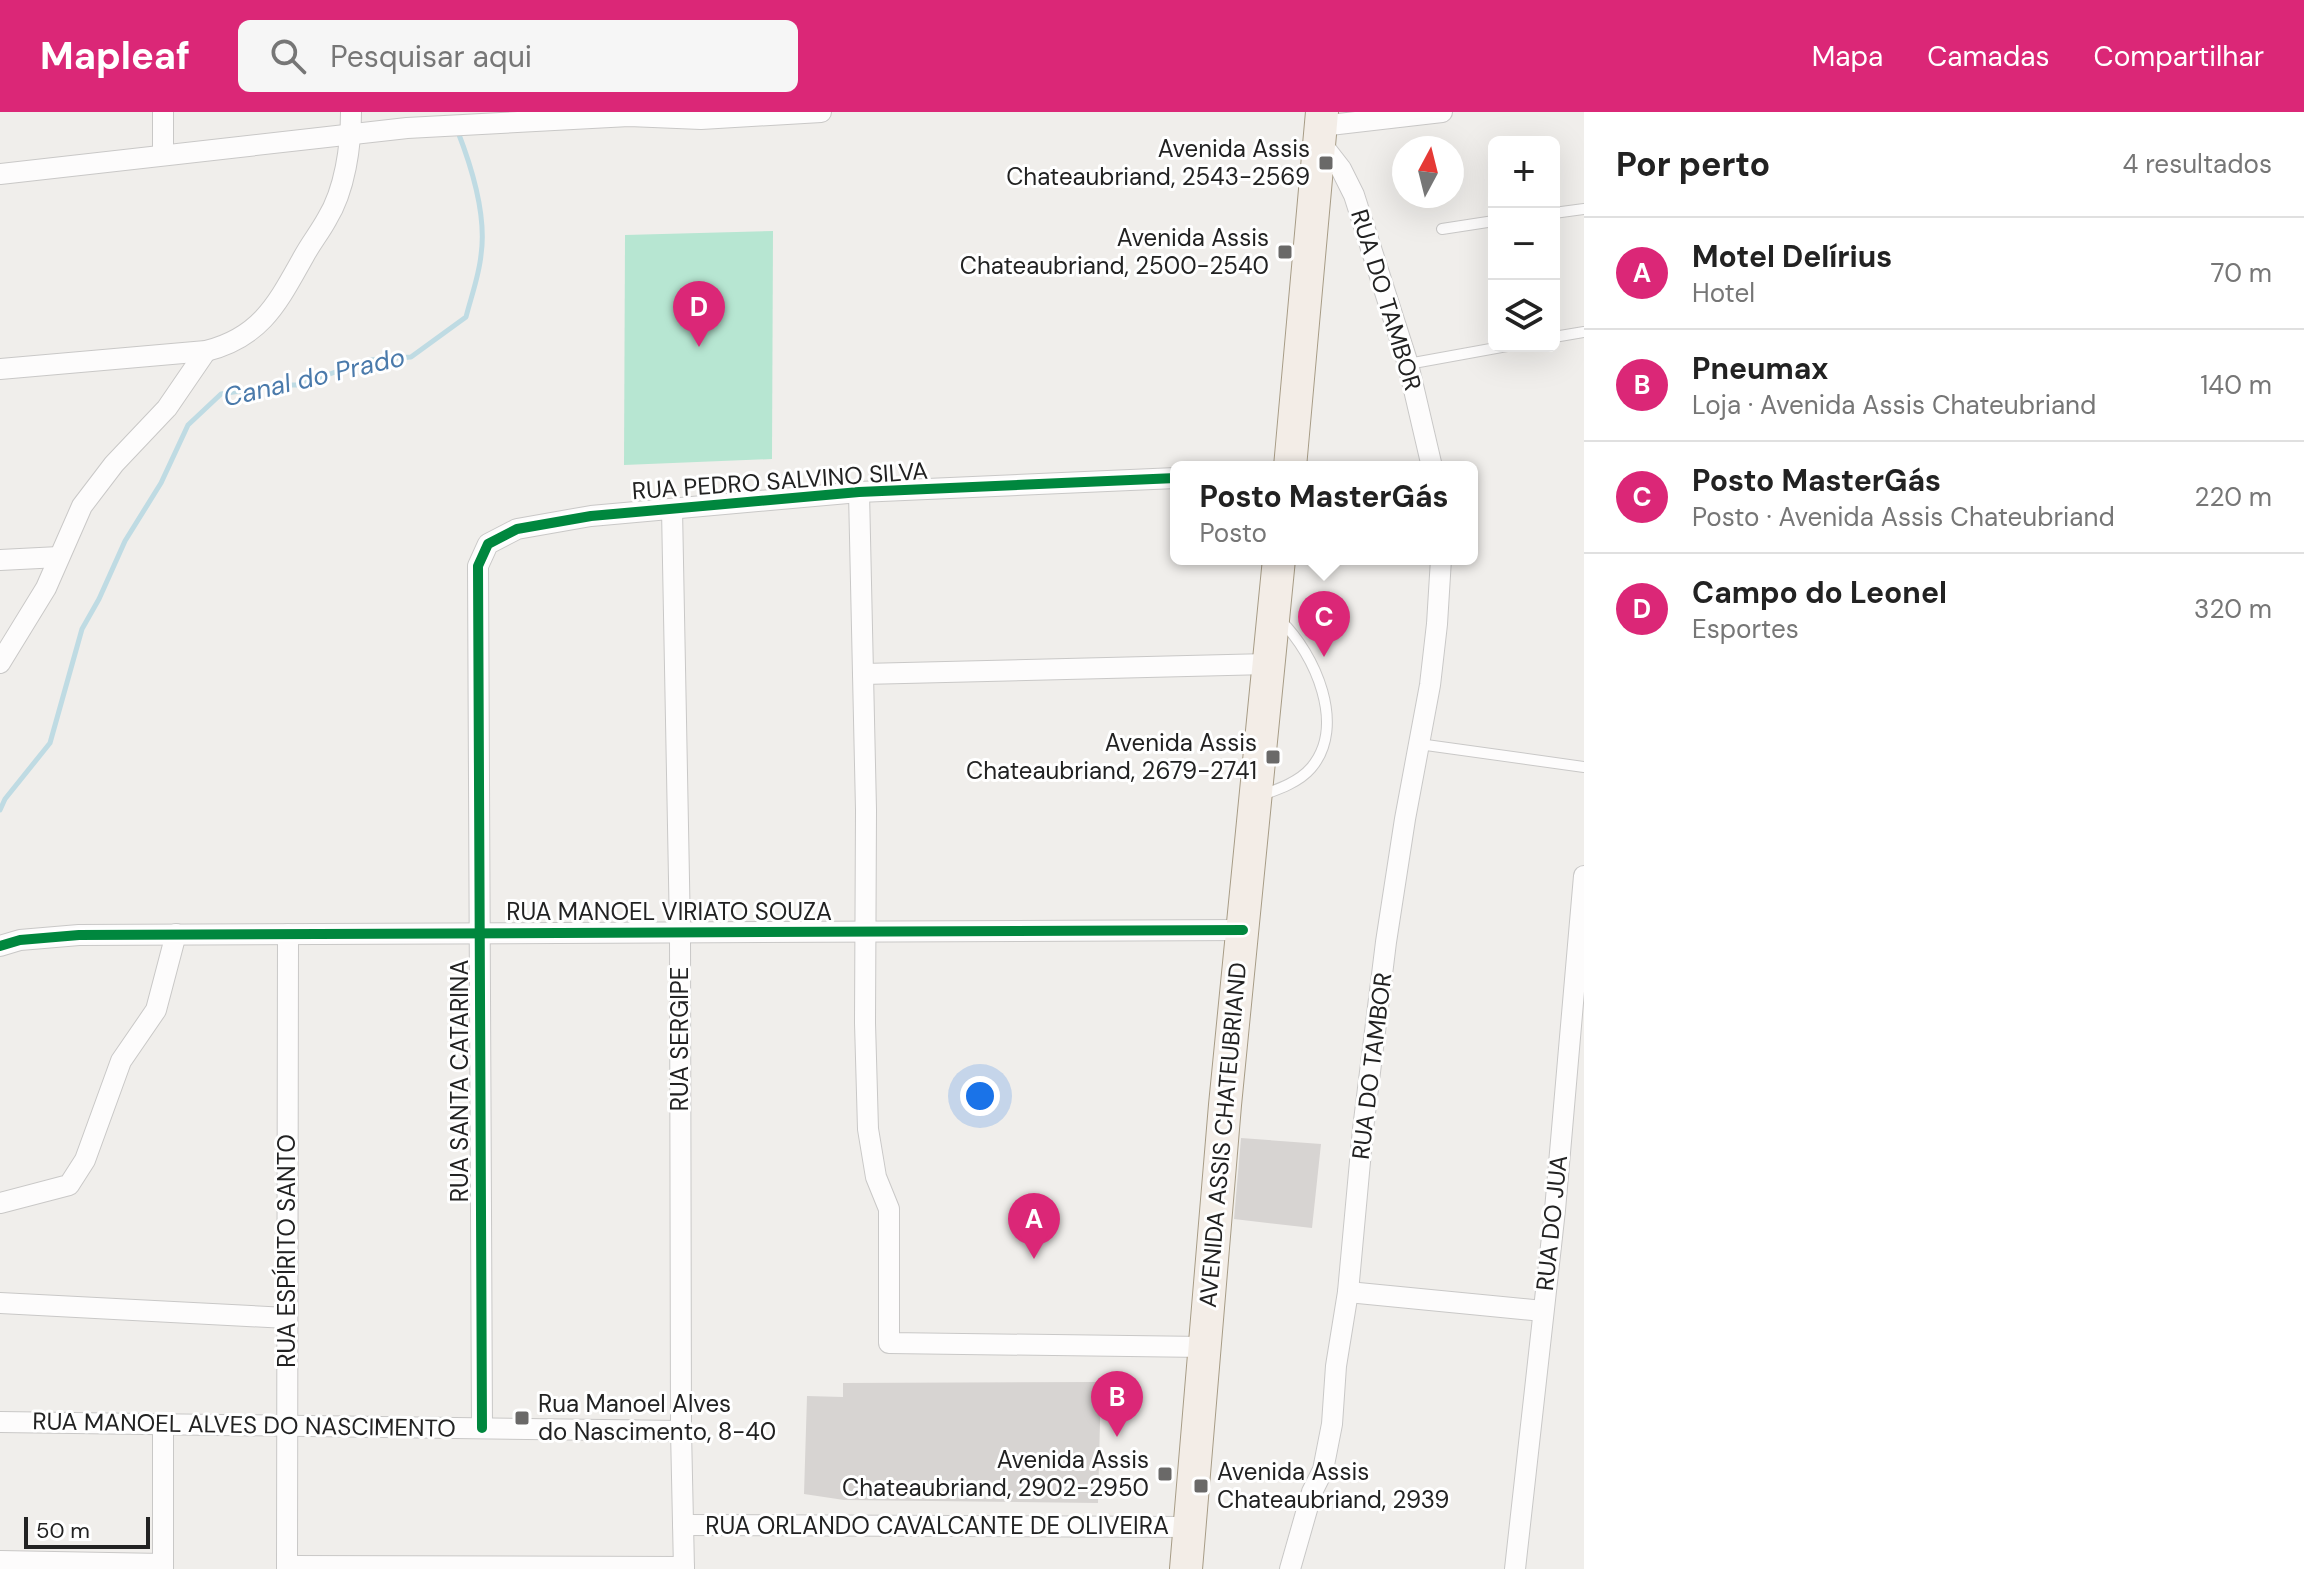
<!DOCTYPE html>
<html lang="pt">
<meta charset="utf-8">
<style>
:root{--surface:#fff;--page:#f6f6f6;--text:#222;--muted:#767676;--line:#e0e0e0;--accent:#db2777}
body{margin:0;font-family:"DM Sans",sans-serif;background:var(--page);color:var(--text)}
.controls{position:absolute;right:24px;top:24px;display:grid;overflow:hidden;border-radius:12px;box-shadow:0 8px 32px #0002}
.controls button{width:72px;height:72px;display:grid;place-items:center;padding:0;border:0;border-bottom:2px solid var(--line);background:var(--surface);color:var(--text);font:40px sans-serif}
.compass{position:absolute;left:1392px;top:24px;width:72px;height:72px;border-radius:50%;background:var(--surface);box-shadow:0 8px 32px #0002;rotate:7deg}
.scale{position:absolute;left:24px;bottom:20px;width:126px;box-sizing:border-box;padding-left:8px;border:4px solid #222;border-top:0;font-size:22px;line-height:28px;white-space:nowrap;color:#222;-webkit-text-stroke:6px #fff;paint-order:stroke}
.you{position:absolute;left:980px;top:984px;width:28px;height:28px;margin:-20px;border:6px solid #fff;border-radius:50%;background:#1a73e8;box-shadow:0 0 0 12px #1a73e833}
.badge{display:grid;place-items:center;width:52px;height:52px;border-radius:50%;background:var(--accent);color:#fff;font-size:26px;font-weight:700}
.pin{position:absolute;translate:-50% -66px;filter:drop-shadow(0 2px 4px #0008)}
.pin::after{content:'';position:absolute;top:42px;width:28px;height:24px;background:inherit;clip-path:polygon(0 0,100% 0,50% 100%)}
.popup{position:absolute;left:1170px;top:349px;width:308px;height:104px;box-sizing:border-box;display:grid;place-content:center;border-radius:12px;background:var(--surface);filter:drop-shadow(0 2px 6px #0005);font-size:26px;white-space:nowrap;color:var(--muted)}
.popup b{font-size:30px;color:var(--text)}
.popup::after{content:'';position:absolute;left:50%;top:100%;margin-left:-16px;border:16px solid transparent;border-top-color:var(--surface)}
.list{margin:0;padding:0;list-style:none}
h2{display:flex;justify-content:space-between;align-items:center;height:104px;margin:0;padding:0 32px;font-size:34px}
h2 small{font-size:26px;font-weight:400;color:var(--muted)}
.list li{display:grid;grid-template-columns:52px 1fr auto;gap:24px;align-items:center;box-sizing:border-box;height:112px;padding:0 32px;border-top:2px solid var(--line)}
.list b{display:block;font-size:30px;white-space:nowrap}
.list p{margin:0;font-size:26px;white-space:nowrap;color:var(--muted)}
.list em{font-size:26px;font-style:normal;color:var(--muted)}
.icon{flex:none;width:44px;height:44px;fill:none;stroke:currentColor;stroke-width:2;stroke-linecap:round;stroke-linejoin:round}
.map{position:relative;flex:none;width:1584px;height:1457px;overflow:hidden}
header{display:flex;align-items:center;gap:48px;box-sizing:border-box;height:112px;padding:0 40px;background:var(--accent);color:#fff}
header strong{font-size:38px}
nav{display:flex;gap:44px;margin-inline-start:auto;font-size:28px}
.search{width:560px;height:72px;background:var(--page);display:flex;align-items:center;gap:20px;box-sizing:border-box;padding:0 28px;border-radius:12px;color:var(--muted);font-size:30px}
main{display:flex}
aside{flex:1;background:var(--surface)}
.map>svg:first-child{display:block}
</style>
<header>
<strong>Mapleaf</strong>
<div class="search"><svg class="icon" aria-label="search" viewBox="0 0 24 24"><circle cx="10" cy="10" r="6"/><path d="M15 15l6 6"/></svg>Pesquisar aqui</div>
<nav><a>Mapa</a><a>Camadas</a><a>Compartilhar</a></nav>
</header>
<main>
<div class="map">
<svg width="1584" height="1457" viewBox="0 0 1584 1457">
<rect width="100%" height="100%" fill="#f0eeeb"/>
<polygon fill="#b7e6d2" points="773,119 772,347 624,353 625,123"/>
<g fill="none" stroke-linecap="round" stroke-linejoin="round">
<path stroke="#bfdbe3" stroke-width="5" d="M0,698L5,687L50,631L82,517L99,487L125,429L161,371L188,313L221,282L278,273H298L370,248L411,245L466,205C471,185 479,164 481,143C487,103 472,56 458,20"/>
</g>
<g fill="#d7d4d2">
<polygon points="1241,1026 1321,1032 1312,1116 1234,1107"/>
<polygon points="1101,1270 1098,1391 844,1388 804,1382 807,1284 843,1285 843,1271"/>
</g>
<g fill="none" stroke-linecap="round" stroke-linejoin="round">
<g stroke="#c9c8c7" stroke-width="12">
<g id="lane">
<polyline points="1554,101 1584,97"/>
<polyline points="1442,117 1494,109"/>
<polyline points="1554,225 1584,220"/>
<polyline points="1408,252 1507,234"/>
<polyline points="1419,632 1584,655"/>
<path d="M1262,683C1279,677 1299,670 1311,656C1347,614 1315,542 1281,509"/>
</g>
</g>
<g stroke="#c9c8c7" stroke-width="22">
<g id="street">
<polyline points="1321,14 1442,0"/>
<polyline points="1320,30 1341,57 1354,83 1408,252 1432,355"/>
<polyline points="163,43 163,0"/>
<polyline points="0,62 407,16 629,4 701,7 821,0"/>
<path d="M0,257L206,239C262,225 278,190 304,144C311,131 320,120 327,107C345,78 351,34 351,0"/>
<polyline points="859,380 866,698 865,911 868,1017 876,1065 889,1097 889,1231 1204,1235"/>
<polyline points="672,397 680,820 681,1319 684,1457"/>
<polyline points="0,448 59,445"/>
<polyline points="0,551 46,476 82,394 114,352 167,296 206,239"/>
<polyline points="863,562 1268,552"/>
<polyline points="0,834 20,828 79,823 1243,818"/>
<polyline points="0,1091 69,1073 85,1048 121,949 156,898 176,822"/>
<polyline points="1348,1180 1543,1199"/>
<polyline points="0,1191 287,1206"/>
<polyline points="0,1310 681,1319"/>
<polyline points="163,1312 163,1457"/>
<polyline points="482,1316 478,454 488,432 517,417 591,404 859,380 1176,366"/>
<polyline points="683,1413 1190,1415"/>
<polyline points="0,1449 163,1452"/>
<polyline points="287,1454 684,1455"/>
<polyline points="287,1457 288,822"/>
<polyline points="1290,1457 1312,1380 1323,1358 1332,1312 1336,1254 1348,1180 1363,1017 1386,830 1405,707 1430,573 1437,512 1441,447"/>
<polyline points="1515,1457 1555,1098 1584,764"/>
</g>
</g>
<g stroke="#a79c86" stroke-width="34">
<g id="primary">
<polyline points="1290,355 1322,0"/>
<polyline points="1186,1457 1225,993 1279,447"/>
</g>
</g>
<use href="#lane" stroke="#fdfcfc" stroke-width="10"/>
<use href="#street" stroke="#fdfcfc" stroke-width="20"/>
<use href="#primary" stroke="#f3ede7" stroke-width="32"/>
<g stroke="#fff" stroke-width="15">
<g id="cycleway">
<polyline points="0,834 20,828 79,823 1243,818"/>
<polyline points="482,1316 478,454 488,432 517,417 591,404 859,380 1176,366"/>
</g>
</g>
<use href="#cycleway" stroke="#00873e" stroke-width="10"/>
</g>
<g fill="#6a6968" stroke="#fff" stroke-width="3">
<rect x="1318" y="43" width="16" height="16" rx="4"/>
<rect x="1277" y="132" width="16" height="16" rx="4"/>
<rect x="1265" y="637" width="16" height="16" rx="4"/>
<rect x="514" y="1298" width="16" height="16" rx="4"/>
<rect x="1157" y="1354" width="16" height="16" rx="4"/>
<rect x="1193" y="1366" width="16" height="16" rx="4"/>
</g>
<g text-anchor="middle" stroke-width="6" stroke-linejoin="round" paint-order="stroke">
<g font-size="24" fill="#222" stroke="#fff" text-anchor="end">
<text x="1310" y="45">Avenida Assis<tspan x="1310" dy="28">Chateaubriand, 2543-2569</tspan></text>
<text x="1269" y="134">Avenida Assis<tspan x="1269" dy="28">Chateaubriand, 2500-2540</tspan></text>
<text x="1257" y="639">Avenida Assis<tspan x="1257" dy="28">Chateaubriand, 2679-2741</tspan></text>
<text x="538" y="1300" text-anchor="start">Rua Manoel Alves<tspan x="538" dy="28">do Nascimento, 8-40</tspan></text>
<text x="1149" y="1356">Avenida Assis<tspan x="1149" dy="28">Chateaubriand, 2902-2950</tspan></text>
<text x="1217" y="1368" text-anchor="start">Avenida Assis<tspan x="1217" dy="28">Chateaubriand, 2939</tspan></text>
</g>
<g font-size="24" fill="#222" stroke="#fff">
<text transform="translate(1386 188) rotate(73)" y="8">RUA DO TAMBOR</text>
<text transform="translate(780 369) rotate(-4)" y="8">RUA PEDRO SALVINO SILVA</text>
<text x="669" y="808">RUA MANOEL VIRIATO SOUZA</text>
<text transform="translate(680 927) rotate(-90)" y="8">RUA SERGIPE</text>
<text transform="translate(1372 954) rotate(-83)" y="8">RUA DO TAMBOR</text>
<text transform="translate(460 969) rotate(-90)" y="8">RUA SANTA CATARINA</text>
<text transform="translate(1223 1023) rotate(-85)" y="8">AVENIDA ASSIS CHATEUBRIAND</text>
<text transform="translate(1552 1111) rotate(-84)" y="8">RUA DO JUA</text>
<text transform="translate(287 1139) rotate(-90)" y="8">RUA ESPÍRITO SANTO</text>
<text transform="translate(244 1313) rotate(1)" y="8">RUA MANOEL ALVES DO NASCIMENTO</text>
<text x="937" y="1422">RUA ORLANDO CAVALCANTE DE OLIVEIRA</text>
</g>
<g font-size="26" font-style="italic" fill="#4a7aab" stroke="#fff">
<text transform="translate(314 265) rotate(-13)" y="9">Canal do Prado</text>
</g>
</g>
</svg>
<div class="controls">
<button>+</button>
<button>−</button>
<button><svg class="icon" aria-label="layers" viewBox="0 0 24 24"><path d="M12 4l9 5-9 5-9-5zM3 14l9 5 9-5"/></svg></button>
</div>
<svg class="compass" viewBox="-18 -18 36 36"><path d="M0-13l5 13h-10z" fill="#e53935"/><path d="M0 13l5-13h-10z" fill="#767676"/></svg>
<div class="scale">50 m</div>
<div class="you"></div>
<div class="pin badge" style="left:1034px;top:1147px">A</div>
<div class="pin badge" style="left:1117px;top:1325px">B</div>
<div class="pin badge" style="left:1324px;top:545px">C</div>
<div class="popup"><b>Posto MasterGás</b>Posto</div>
<div class="pin badge" style="left:699px;top:235px">D</div>
</div>
<aside>
<h2>Por perto<small>4 resultados</small></h2>
<ul class="list">
<li><span class="badge">A</span><div><b>Motel Delírius</b><p>Hotel</p></div><em>70 m</em></li>
<li><span class="badge">B</span><div><b>Pneumax</b><p>Loja · Avenida Assis Chateubriand</p></div><em>140 m</em></li>
<li><span class="badge">C</span><div><b>Posto MasterGás</b><p>Posto · Avenida Assis Chateubriand</p></div><em>220 m</em></li>
<li><span class="badge">D</span><div><b>Campo do Leonel</b><p>Esportes</p></div><em>320 m</em></li>
</ul>
</aside>
</main>
